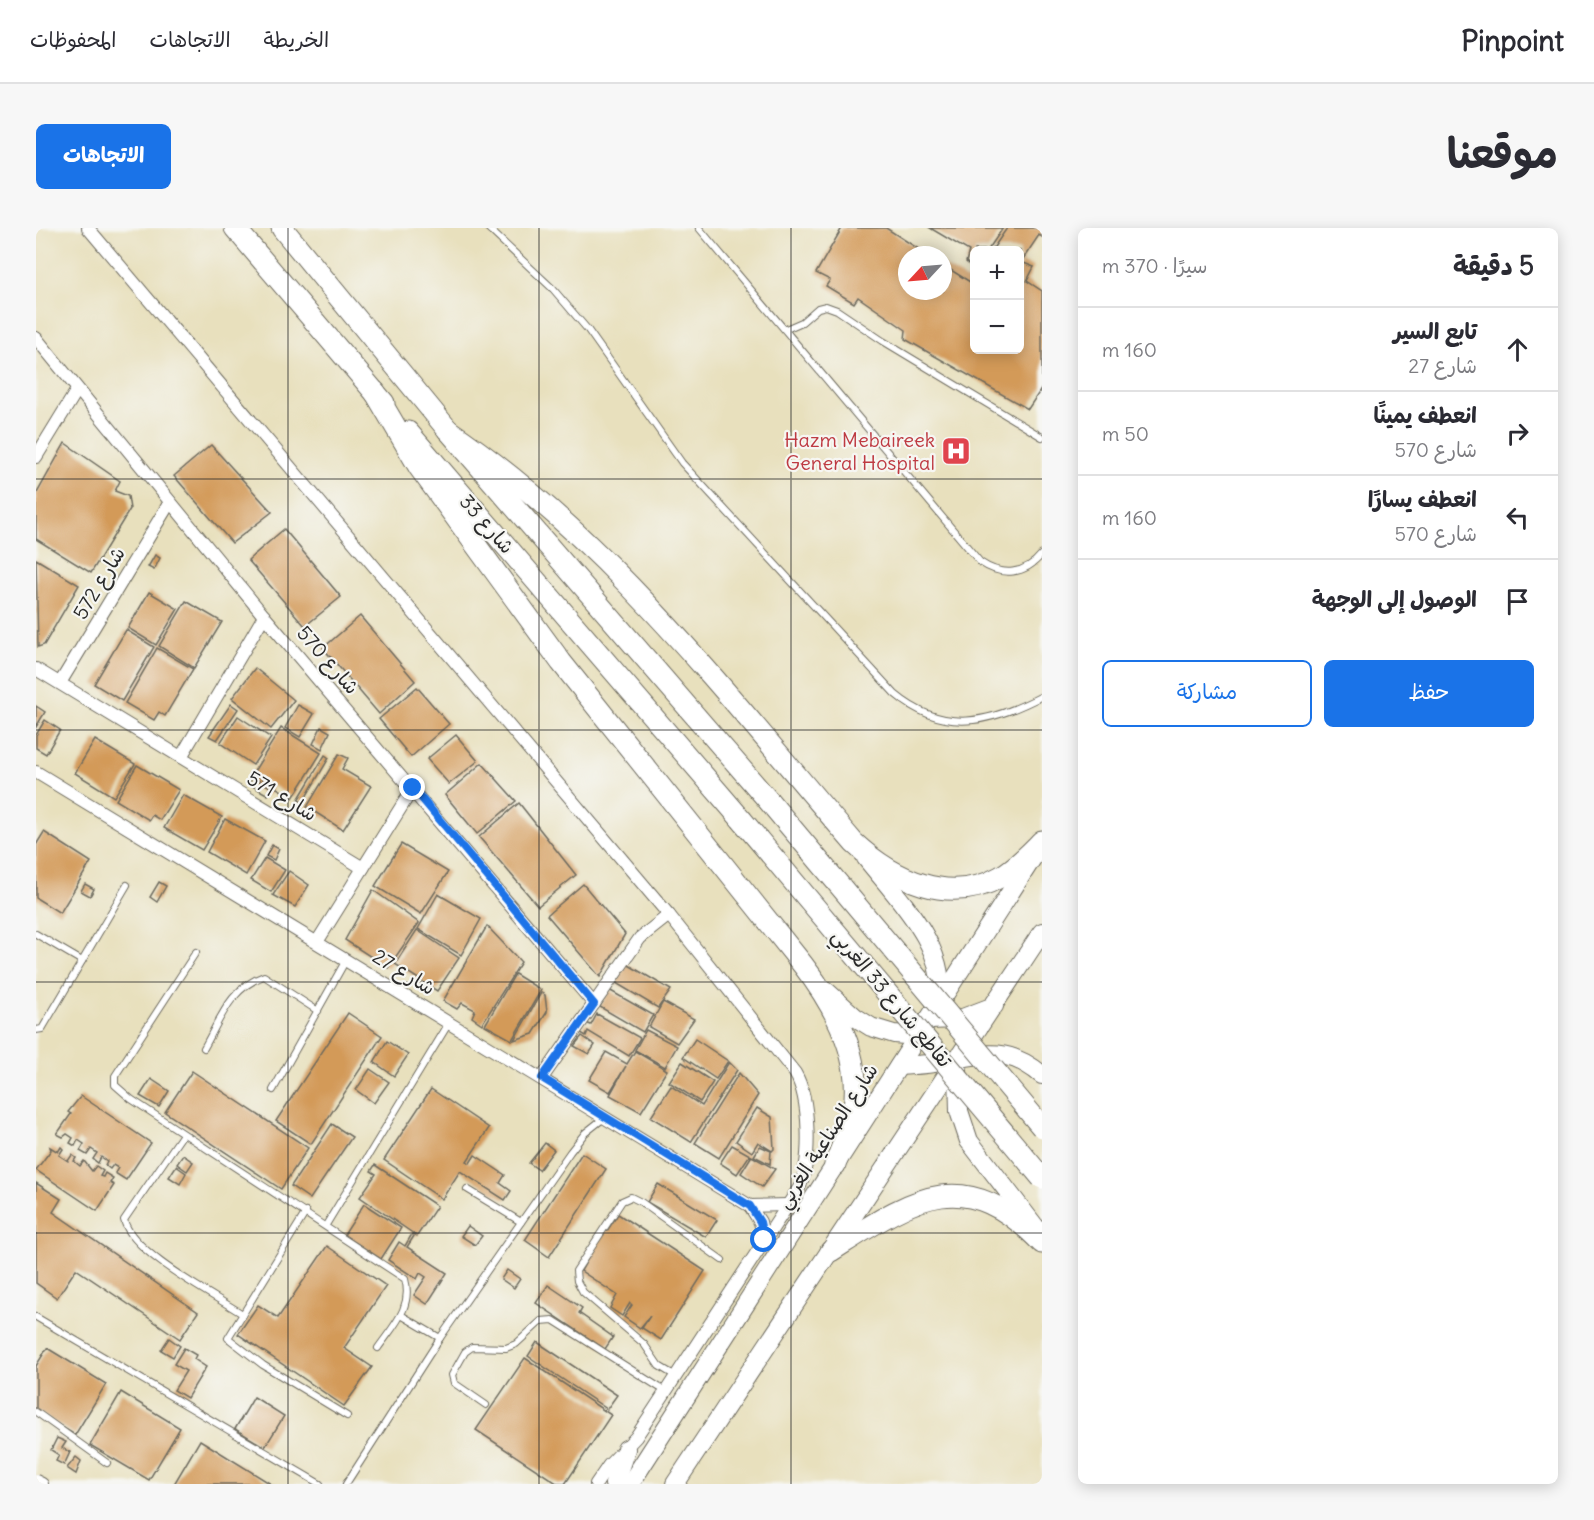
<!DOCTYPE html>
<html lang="ar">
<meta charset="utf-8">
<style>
:root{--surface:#fff;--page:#f7f7f7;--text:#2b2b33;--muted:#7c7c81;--line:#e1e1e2;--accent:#1a73e8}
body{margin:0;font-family:Delius,"Playpen Sans Arabic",sans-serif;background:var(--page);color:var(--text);direction:rtl}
.controls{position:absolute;right:18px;top:18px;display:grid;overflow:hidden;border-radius:9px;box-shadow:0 3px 15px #0003}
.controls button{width:54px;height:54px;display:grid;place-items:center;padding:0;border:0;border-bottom:2px solid var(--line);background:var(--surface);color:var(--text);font:30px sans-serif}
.compass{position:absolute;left:862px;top:18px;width:54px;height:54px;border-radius:50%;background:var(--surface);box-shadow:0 3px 15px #0003;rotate:244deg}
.stop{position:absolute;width:18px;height:18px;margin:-14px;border:4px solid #1a73e8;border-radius:50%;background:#fff}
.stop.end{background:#1a73e8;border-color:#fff;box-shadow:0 2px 6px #0008}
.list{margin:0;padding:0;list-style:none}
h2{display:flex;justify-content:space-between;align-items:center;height:78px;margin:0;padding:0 24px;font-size:26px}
h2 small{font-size:20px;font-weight:400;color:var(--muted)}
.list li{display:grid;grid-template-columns:39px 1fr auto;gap:18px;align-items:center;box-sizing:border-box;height:84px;padding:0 24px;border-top:2px solid var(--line)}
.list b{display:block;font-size:22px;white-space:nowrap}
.list p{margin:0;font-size:20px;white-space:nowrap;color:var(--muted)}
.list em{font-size:20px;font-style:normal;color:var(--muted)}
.actions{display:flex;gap:12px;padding:18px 24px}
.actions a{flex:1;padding:14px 0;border:2px solid var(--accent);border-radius:9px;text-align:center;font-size:21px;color:var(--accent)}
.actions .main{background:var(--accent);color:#fff}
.icon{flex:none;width:33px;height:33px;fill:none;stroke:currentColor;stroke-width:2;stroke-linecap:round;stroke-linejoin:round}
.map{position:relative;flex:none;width:1006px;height:1256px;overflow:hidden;direction:ltr;border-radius:9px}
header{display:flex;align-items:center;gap:36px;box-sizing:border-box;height:84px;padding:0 30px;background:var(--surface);border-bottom:2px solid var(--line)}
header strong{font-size:28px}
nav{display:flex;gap:33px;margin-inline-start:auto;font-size:21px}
.intro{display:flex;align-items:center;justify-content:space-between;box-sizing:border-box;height:144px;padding:0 36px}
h1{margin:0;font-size:42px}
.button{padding:15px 27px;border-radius:9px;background:var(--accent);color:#fff;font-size:21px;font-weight:700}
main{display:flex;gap:36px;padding:0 36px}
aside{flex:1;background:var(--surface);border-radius:9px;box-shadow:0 3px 15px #0003}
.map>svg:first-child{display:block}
</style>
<header>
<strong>Pinpoint</strong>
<nav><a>الخريطة</a><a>الاتجاهات</a><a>المحفوظات</a></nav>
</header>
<div class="intro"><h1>موقعنا</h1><a class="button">الاتجاهات</a></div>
<main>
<aside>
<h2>5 دقيقة<small>سيرًا · 370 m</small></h2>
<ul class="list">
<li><svg class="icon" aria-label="ahead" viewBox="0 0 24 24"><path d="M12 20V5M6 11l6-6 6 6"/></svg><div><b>تابع السير</b><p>شارع 27</p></div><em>160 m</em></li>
<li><svg class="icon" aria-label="right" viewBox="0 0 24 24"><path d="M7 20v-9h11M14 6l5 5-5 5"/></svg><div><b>انعطف يمينًا</b><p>شارع 570</p></div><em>50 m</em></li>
<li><svg class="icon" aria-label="left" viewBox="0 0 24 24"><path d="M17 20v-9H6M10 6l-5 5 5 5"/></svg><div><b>انعطف يسارًا</b><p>شارع 570</p></div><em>160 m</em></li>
<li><svg class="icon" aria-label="arrive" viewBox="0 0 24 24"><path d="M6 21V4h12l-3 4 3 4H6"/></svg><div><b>الوصول إلى الوجهة</b></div></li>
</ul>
<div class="actions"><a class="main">حفظ</a><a>مشاركة</a></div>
</aside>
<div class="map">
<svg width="1006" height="1256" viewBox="0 0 1006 1256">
<rect width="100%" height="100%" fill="#f6f6f2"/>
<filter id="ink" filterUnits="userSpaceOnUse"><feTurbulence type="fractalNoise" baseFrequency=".0167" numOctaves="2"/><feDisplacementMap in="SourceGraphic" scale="12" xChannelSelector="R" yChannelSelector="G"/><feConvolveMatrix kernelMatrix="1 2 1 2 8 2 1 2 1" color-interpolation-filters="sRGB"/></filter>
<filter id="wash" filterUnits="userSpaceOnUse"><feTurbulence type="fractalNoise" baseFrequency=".008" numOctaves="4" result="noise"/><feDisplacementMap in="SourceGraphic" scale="24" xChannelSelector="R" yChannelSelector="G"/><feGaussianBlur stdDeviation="1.35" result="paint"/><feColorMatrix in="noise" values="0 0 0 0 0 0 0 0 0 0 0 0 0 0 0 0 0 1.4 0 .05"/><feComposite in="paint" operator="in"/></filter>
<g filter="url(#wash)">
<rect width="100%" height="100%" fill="#e8e0bd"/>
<g id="blocks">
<g fill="#d39a58">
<polygon points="806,0 850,0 892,27 871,27 871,63 907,63 907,37 939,57 939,122 984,122 984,22 956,22 971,0 1006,0 1006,9 1003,7 985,34 998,39 991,53 1006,63 1006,160 992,181 869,111 870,102 822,69 818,75 790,58 794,52 780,45"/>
<polygon points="894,0 967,0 952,22 939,22 939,42 930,34 933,23"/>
<polygon points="29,215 84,253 79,263 92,268 94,281 55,345 0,311 0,267"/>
<polygon points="175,217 236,284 196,315 138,248"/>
<polygon points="248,301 305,369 269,398 212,332"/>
<polygon points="119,327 124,330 118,342 112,339"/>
<polygon points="0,331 43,357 8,417 2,419"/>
<polygon points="113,364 142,381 120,417 92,400"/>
<polygon points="150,373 186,394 158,440 123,418"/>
<polygon points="324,388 379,453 343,486 287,420"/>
<polygon points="90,402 118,419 86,473 58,456"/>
<polygon points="121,420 157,441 129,488 123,484 118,492 89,475"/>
<polygon points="219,440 258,472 235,501 196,470"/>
<polygon points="381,459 413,496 375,529 343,491"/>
<polygon points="195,476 202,481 181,512 173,508"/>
<polygon points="262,477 278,486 264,509 249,500"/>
<polygon points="0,478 9,484 0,499"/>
<polygon points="202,488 235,510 217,537 184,515"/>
<polygon points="9,492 24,502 10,526 0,520 0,507"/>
<polygon points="285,499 294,504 286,521 277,516"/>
<polygon points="245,500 285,525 257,570 217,545"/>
<polygon points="420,507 442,533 413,556 391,531"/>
<polygon points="59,512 99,536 78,569 39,545"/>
<polygon points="303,526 312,530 306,541 335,558 307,602 271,579"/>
<polygon points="289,527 293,530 267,574 262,572"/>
<polygon points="446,535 480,573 441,606 409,567"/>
<polygon points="101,537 143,562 124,592 116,587 113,592 80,572"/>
<polygon points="217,549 236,560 232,567 213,556"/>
<polygon points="147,567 186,589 166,622 128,600"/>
<polygon points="483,575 540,647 502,678 443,609"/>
<polygon points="189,591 229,613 210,647 171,624"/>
<polygon points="8,604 55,634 24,685 0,670 0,617"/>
<polygon points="365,616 412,644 385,686 339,658"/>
<polygon points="236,617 243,621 238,632 230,628"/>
<polygon points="229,630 249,642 235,664 215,652"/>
<polygon points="253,643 273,657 259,679 237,667"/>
<polygon points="123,654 130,658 121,674 114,669"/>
<polygon points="49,656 58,661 54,668 45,663"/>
<polygon points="547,656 589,706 564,749 511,687"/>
<polygon points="337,662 383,695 352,740 309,712"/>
<polygon points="402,666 445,691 425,727 382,701"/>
<polygon points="451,698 485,734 446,796 436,789 439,782 426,775 421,781 407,773"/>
<polygon points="381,702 423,730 401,763 359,736"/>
<polygon points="591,736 635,762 622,780 580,755"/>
<polygon points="479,746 505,762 476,812 449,797"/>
<polygon points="573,762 617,787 607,804 564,779"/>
<polygon points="505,765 509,767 511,784 497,806 478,812"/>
<polygon points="627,774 658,791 641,815 613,799"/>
<polygon points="312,785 346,808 275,916 240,893"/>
<polygon points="561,786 604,810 593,828 552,803 550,808 545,805 550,795 555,797"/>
<polygon points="610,802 641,818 629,839 599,822"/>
<polygon points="546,808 559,817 553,826 538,818"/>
<polygon points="659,811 692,833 680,851 647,829"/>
<polygon points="351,813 372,827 358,848 338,834"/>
<polygon points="599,823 631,842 605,884 574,867 590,838 574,864 553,852 570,824 591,836"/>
<polygon points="646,834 677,854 664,874 633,854"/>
<polygon points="693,834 701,842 655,914 615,889 635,858 666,878"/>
<polygon points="334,841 353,854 338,875 320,862"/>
<polygon points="156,843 272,920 245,961 129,884"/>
<polygon points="703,845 722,867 683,930 659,915"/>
<polygon points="115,851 133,863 123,879 104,868"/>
<polygon points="395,861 453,900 431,933 434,935 439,927 469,947 464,955 475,963 469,972 424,943 406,971 348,932"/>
<polygon points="45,868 115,915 90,952 79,945 82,940 77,937 74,941 69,937 71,933 65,929 62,935 57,931 61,925 55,921 51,927 44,923 48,916 42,912 39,918 34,915 37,910 31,906 27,909 21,906 35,886 32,884"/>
<polygon points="721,880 736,889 738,921 736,923 722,914 716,924 700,913"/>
<polygon points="296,896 316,909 274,971 255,958"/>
<polygon points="509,915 518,922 503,942 493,935"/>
<polygon points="696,917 739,941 726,959 705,945 715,929 713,928 701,946 684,935"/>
<polygon points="724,918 735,923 734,936 718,928"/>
<polygon points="14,919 22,924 25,919 27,921 23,927 32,933 36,927 40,930 38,933 44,938 48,933 56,943 60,938 67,943 64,948 67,949 69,945 77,950 74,955 78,957 61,983 0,942 15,922"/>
<polygon points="546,925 570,941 513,1029 489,1012"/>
<polygon points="147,927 157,934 151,943 141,936"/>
<polygon points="339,937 401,978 381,1008 324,969 340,946 335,943"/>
<polygon points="140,938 150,945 144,956 133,949"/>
<polygon points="0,955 25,971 17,984 162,1084 144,1111 40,1041 21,1070 0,1055"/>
<polygon points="622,956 681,992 670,1009 611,974"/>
<polygon points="328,976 365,1000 345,1031 308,1007"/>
<polygon points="582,986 669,1043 625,1112 606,1100 614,1088 604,1100 588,1089 596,1077 594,1075 586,1088 574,1080 581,1067 545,1043 567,1004 571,1003"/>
<polygon points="432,998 446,1008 439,1017 425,1008"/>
<polygon points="376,1006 378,1008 371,1019 411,1045 391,1076 378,1067 390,1049 384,1045 381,1051 352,1032 363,1014 369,1018"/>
<polygon points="291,1018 350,1058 308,1120 336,1139 308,1178 202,1106 222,1077 242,1090"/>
<polygon points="471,1042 484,1051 478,1060 465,1051"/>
<polygon points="512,1057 546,1080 543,1085 577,1109 569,1121 500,1075"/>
<polygon points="133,1110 144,1118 137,1129 125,1122"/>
<polygon points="501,1114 581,1167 571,1181 492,1128"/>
<polygon points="11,1120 70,1156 39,1207 0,1183 0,1138"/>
<polygon points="148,1120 160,1127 158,1131 170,1139 151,1170 138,1162 150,1143 138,1136"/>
<polygon points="489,1130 575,1187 529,1256 522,1256 440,1202"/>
<polygon points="85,1164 144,1200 113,1252 54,1217"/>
<polygon points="218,1169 248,1188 229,1219 199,1201"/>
<polygon points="21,1210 30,1214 26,1220 34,1224 28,1237 20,1233 23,1227 15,1222"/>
<polygon points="164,1212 235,1256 138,1256"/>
<polygon points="40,1229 45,1233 40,1246 31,1240"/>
</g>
</g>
</g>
<g filter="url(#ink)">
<use href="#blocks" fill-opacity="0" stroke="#6d6a5e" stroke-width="1.5"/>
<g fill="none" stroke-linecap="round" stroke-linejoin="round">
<g stroke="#6d6a5e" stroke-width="8">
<g id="lane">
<path d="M452,0L517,61L552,102L646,235L859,466C908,507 954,495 1006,468"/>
<path d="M663,0L944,334C966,349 989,347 1006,326"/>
<polyline points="750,101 766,94 782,80 790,78 801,82 847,113 1006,209"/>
<polyline points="0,706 46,733"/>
<path d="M160,724L79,848V857L95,871L369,1051C377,1079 358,1097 342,1120"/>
<polyline points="0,802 6,801 91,657"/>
<path d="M168,820C185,790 194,760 228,748L282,783"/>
<polyline points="237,862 310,732"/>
<path d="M147,906L88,992C96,1025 176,1066 205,1085"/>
<polyline points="431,961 485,994"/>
<polyline points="270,984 192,1110 227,1137 311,1188"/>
<polyline points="290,997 413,795"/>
<polyline points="365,1087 404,1110"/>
<polyline points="0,1089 284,1256"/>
<polyline points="638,1147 623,1138 608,1116 547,1064 541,1053 540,1043 586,973 595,969 605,974 686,1032"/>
<polyline points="450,1177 418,1155 416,1147 429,1124 436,1119 470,1120 480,1116 505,1093 517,1092 629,1163"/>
<polyline points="0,1184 71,1235"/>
<polyline points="310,1256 404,1110 534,924 549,905 568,890"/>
</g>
</g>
<g stroke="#6d6a5e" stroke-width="14">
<g id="street">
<path d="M52,0L633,687L759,845C774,870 776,933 763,960L600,1209L573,1237L560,1256"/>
<polyline points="0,110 228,388 558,776"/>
<polyline points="0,229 41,162"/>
<polyline points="0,441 327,640"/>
<polyline points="24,455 134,274"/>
<polyline points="145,529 228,388"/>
<polyline points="0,544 714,978 752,977"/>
<polyline points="281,714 377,560"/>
<polyline points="506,850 604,710 633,687"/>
<polyline points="714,978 724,994 728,1012"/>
<polyline points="0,1253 6,1256"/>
</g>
</g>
<g stroke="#6d6a5e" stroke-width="20">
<g id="primary">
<path d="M830,630C859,667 917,724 901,774"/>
<polyline points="789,762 819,789 835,799 858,806 869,807 892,792 924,791 958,778"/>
<path d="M863,838C876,837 891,837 905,834C946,826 970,817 1006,847"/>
<polyline points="922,842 923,883 933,913 1004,1005"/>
<polyline points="578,1256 590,1221"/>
<polyline points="594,1256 999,626"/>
<polyline points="639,1256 1006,704"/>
</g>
</g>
<g stroke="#6d6a5e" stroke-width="23">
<g id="highway">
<polyline points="199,0 348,175"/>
<polyline points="246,0 412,202 732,572"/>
<path d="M339,164L383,239L525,434L767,737C798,777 826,827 818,879C815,899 806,918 799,937"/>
<path d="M412,202C574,312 692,469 818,615C857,651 913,678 964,649C980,640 993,626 1006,613"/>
<polyline points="372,204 705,591"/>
<path d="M795,1023C875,972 926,932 1006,1015"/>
</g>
</g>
<use href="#lane" stroke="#fff" stroke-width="6"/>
<use href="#street" stroke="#fff" stroke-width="12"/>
<use href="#primary" stroke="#fff" stroke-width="18"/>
<use href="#highway" stroke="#fff" stroke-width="21"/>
<g stroke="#6d6a5e" stroke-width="23" stroke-linecap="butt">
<g id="highway-bridge">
<polyline points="732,572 1006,899"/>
<polyline points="705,591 1006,950"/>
</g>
</g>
<use href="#highway-bridge" stroke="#fff" stroke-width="21"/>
</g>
</g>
<g fill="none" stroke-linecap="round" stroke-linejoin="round" filter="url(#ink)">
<polyline stroke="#1a73e8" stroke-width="8" points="377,560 558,776 506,850 714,978 724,994 728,1012"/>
</g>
<path fill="none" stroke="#2b2b2b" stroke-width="1.5" stroke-opacity="0.55" d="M252,0V1256M503,0V1256M755,0V1256M0,251H1006M0,502H1006M0,754H1006M0,1005H1006"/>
<defs>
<g id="hospital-square" transform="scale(1.5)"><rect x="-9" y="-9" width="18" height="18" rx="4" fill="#e0444e" stroke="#f6f6f2"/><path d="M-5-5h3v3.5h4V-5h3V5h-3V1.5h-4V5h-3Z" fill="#fff"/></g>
</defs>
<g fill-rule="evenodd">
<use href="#hospital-square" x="920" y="223"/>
</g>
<g text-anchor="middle" stroke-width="4.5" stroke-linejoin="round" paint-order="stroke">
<g font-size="20" fill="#be3a42" stroke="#f6f6f2" text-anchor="end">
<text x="899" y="219">Hazm Mebaireek<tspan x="899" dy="23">General Hospital</tspan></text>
</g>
<g font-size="20" fill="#2b2b2b" stroke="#f6f6f2">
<text transform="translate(451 296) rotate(49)" y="7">شارع 33</text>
<text transform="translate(63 355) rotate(-59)" y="7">شارع 572</text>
<text transform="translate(292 432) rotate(49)" y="7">شارع 570</text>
<text transform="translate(246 568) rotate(31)" y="7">شارع 571</text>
<text transform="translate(368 744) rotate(31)" y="7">شارع 27</text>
<text transform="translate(856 770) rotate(50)" y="7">تقاطع شارع 33 الغربي</text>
<text transform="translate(791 908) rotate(-57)" y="7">شارع الصناعية الغربي</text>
</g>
</g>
</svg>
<div class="controls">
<button>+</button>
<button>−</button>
</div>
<svg class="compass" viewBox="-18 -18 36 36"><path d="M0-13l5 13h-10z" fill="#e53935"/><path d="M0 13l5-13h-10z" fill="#7c7c81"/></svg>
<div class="stop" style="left:728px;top:1012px"></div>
<div class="stop end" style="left:377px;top:560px"></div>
</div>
</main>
